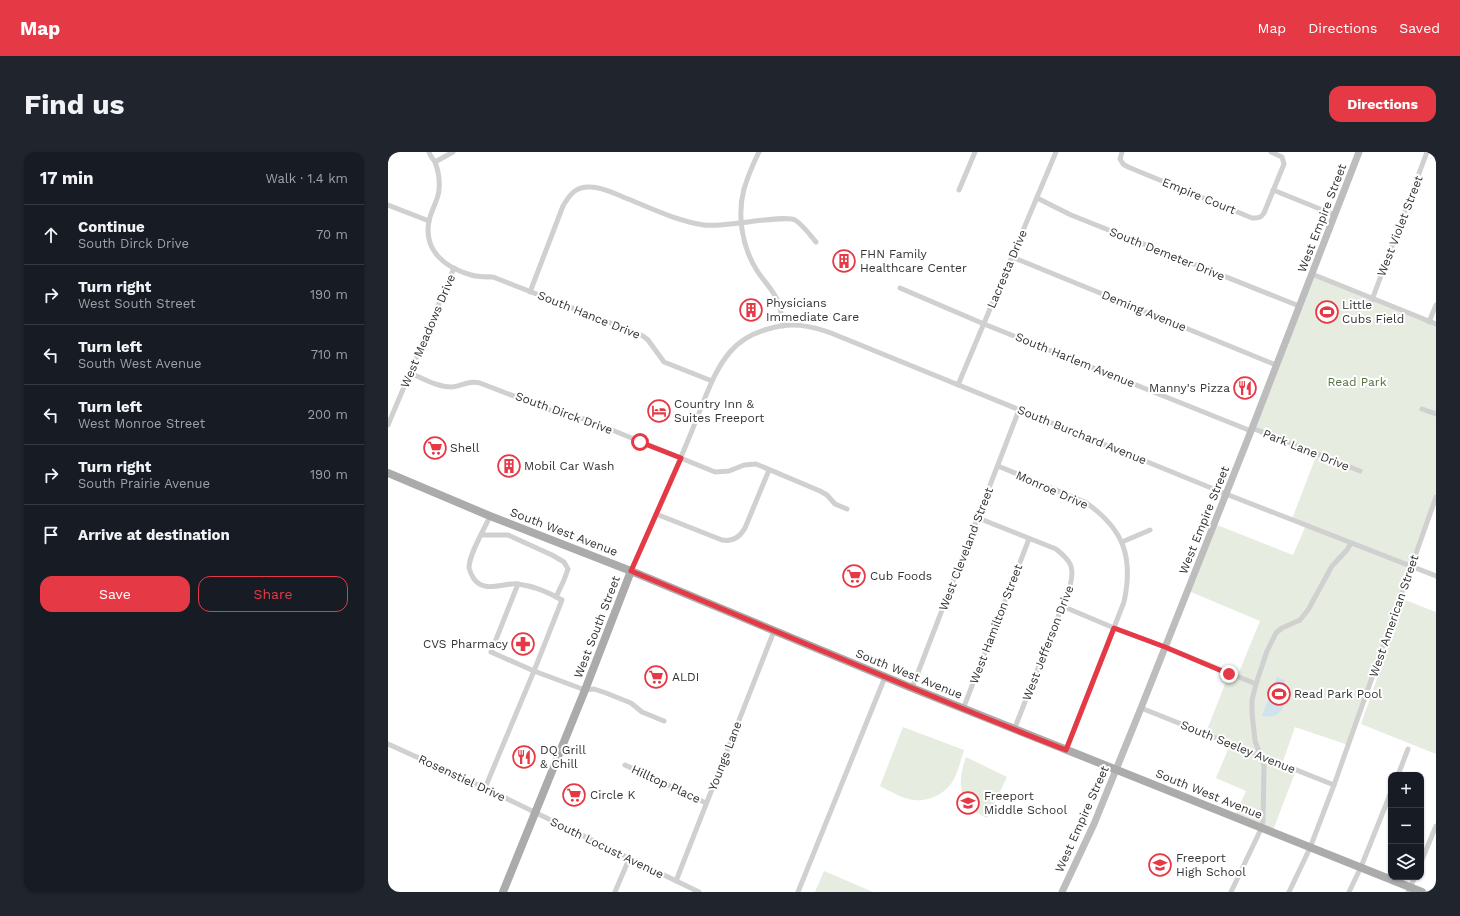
<!DOCTYPE html>
<meta charset="utf-8">
<style>
:root{--surface:#171b24;--page:#20242c;--text:#f1f3f6;--muted:#9ea1a6;--line:#363941;--accent:#e63946}
body{margin:0;font-family:"Work Sans",sans-serif;background:var(--page);color:var(--text)}
.controls{position:absolute;right:12px;bottom:12px;display:grid;overflow:hidden;border-radius:8px;box-shadow:0 1px 3px #0004}
.controls button{width:36px;height:36px;display:grid;place-items:center;padding:0;border:0;border-bottom:1px solid var(--line);background:var(--surface);color:var(--text);font:20px sans-serif}
.stop{position:absolute;width:12px;height:12px;margin:-9px;border:3px solid #e63946;border-radius:50%;background:#fff}
.stop.end{background:#e63946;border-color:#fff;box-shadow:0 1px 4px #0008}
.list{margin:0;padding:0;list-style:none}
h2{display:flex;justify-content:space-between;align-items:center;height:52px;margin:0;padding:0 16px;font-size:17px}
h2 small{font-size:13px;font-weight:400;color:var(--muted)}
.list li{display:grid;grid-template-columns:26px 1fr auto;gap:12px;align-items:center;box-sizing:border-box;height:60px;padding:0 16px;border-top:1px solid var(--line)}
.list b{display:block;font-size:15px;white-space:nowrap}
.list p{margin:0;font-size:13px;white-space:nowrap;color:var(--muted)}
.list em{font-size:13px;font-style:normal;color:var(--muted)}
.actions{display:flex;gap:8px;padding:12px 16px}
.actions a{flex:1;padding:9px 0;border:1px solid var(--accent);border-radius:12px;text-align:center;font-size:14px;color:var(--accent)}
.actions .main{background:var(--accent);color:#fff}
.icon{flex:none;width:22px;height:22px;fill:none;stroke:currentColor;stroke-width:2;stroke-linecap:round;stroke-linejoin:round}
.map{position:relative;flex:none;width:1048px;height:740px;overflow:hidden;border-radius:12px}
header{display:flex;align-items:center;gap:24px;box-sizing:border-box;height:56px;padding:0 20px;background:var(--accent);color:#fff}
header strong{font-size:19px}
nav{display:flex;gap:22px;margin-inline-start:auto;font-size:14px}
.intro{display:flex;align-items:center;justify-content:space-between;box-sizing:border-box;height:96px;padding:0 24px}
h1{margin:0;font-size:28px}
.button{padding:10px 18px;border-radius:12px;background:var(--accent);color:#fff;font-size:14px;font-weight:700}
main{display:flex;gap:24px;padding:0 24px}
aside{flex:1;background:var(--surface);border-radius:12px;box-shadow:0 1px 3px #0004}
.map>svg:first-child{display:block}
</style>
<header>
<strong>Map</strong>
<nav><a>Map</a><a>Directions</a><a>Saved</a></nav>
</header>
<div class="intro"><h1>Find us</h1><a class="button">Directions</a></div>
<main>
<aside>
<h2>17 min<small>Walk · 1.4 km</small></h2>
<ul class="list">
<li><svg class="icon" aria-label="ahead" viewBox="0 0 24 24"><path d="M12 20V5M6 11l6-6 6 6"/></svg><div><b>Continue</b><p>South Dirck Drive</p></div><em>70 m</em></li>
<li><svg class="icon" aria-label="right" viewBox="0 0 24 24"><path d="M7 20v-9h11M14 6l5 5-5 5"/></svg><div><b>Turn right</b><p>West South Street</p></div><em>190 m</em></li>
<li><svg class="icon" aria-label="left" viewBox="0 0 24 24"><path d="M17 20v-9H6M10 6l-5 5 5 5"/></svg><div><b>Turn left</b><p>South West Avenue</p></div><em>710 m</em></li>
<li><svg class="icon" aria-label="left" viewBox="0 0 24 24"><path d="M17 20v-9H6M10 6l-5 5 5 5"/></svg><div><b>Turn left</b><p>West Monroe Street</p></div><em>200 m</em></li>
<li><svg class="icon" aria-label="right" viewBox="0 0 24 24"><path d="M7 20v-9h11M14 6l5 5-5 5"/></svg><div><b>Turn right</b><p>South Prairie Avenue</p></div><em>190 m</em></li>
<li><svg class="icon" aria-label="arrive" viewBox="0 0 24 24"><path d="M6 21V4h12l-3 4 3 4H6"/></svg><div><b>Arrive at destination</b></div></li>
</ul>
<div class="actions"><a class="main">Save</a><a>Share</a></div>
</aside>
<div class="map">
<svg width="1048" height="740" viewBox="0 0 1048 740">
<rect width="100%" height="100%" fill="#fff"/>
<g fill="#e6ecdf">
<polygon points="926,123 1048,173 1048,343 960,593 907,575 894,612 908,618 884,681 846,666 858,639 828,626 842,593 817,583 841,522 849,525 872,469 803,440 829,373 905,403 918,373 904,367 929,302 864,276"/>
<polygon points="1017,448 1048,460 1048,602 973,572"/>
<path d="M515,575L576,598C573,607 571,616 567,625C560,640 543,650 526,648C514,647 502,639 492,634Z"/>
<path d="M578,605L619,625L599,666C571,652 568,633 578,605Z"/>
<polygon points="436,719 485,740 427,740"/>
</g>
<path fill="#cfe2ee" d="M889,525L897,528L895,536L901,538C895,554 896,567 874,564Z"/>
<g fill="none" stroke-linecap="round" stroke-linejoin="round">
<g stroke="#d0d0d0" stroke-width="5">
<path d="M41,0C42,4 45,7 47,10C50,18 52,29 51,38C50,49 43,58 41,69C35,99 58,116 83,123C90,125 98,125 105,125L243,179L255,184L260,188L276,210L324,229"/>
<path d="M371,0C365,12 360,24 356,37C349,63 354,94 368,117C375,129 387,139 391,152C393,159 394,167 395,174"/>
<path d="M734,0L732,7L735,12L740,15L864,66C870,66 873,66 876,61L896,12L894,5L883,0"/>
<polyline points="47,10 65,0"/>
<polyline points="571,38 587,0"/>
<polyline points="885,38 947,63"/>
<polyline points="649,46 683,63 911,154"/>
<polyline points="0,53 41,69"/>
<polyline points="624,105 888,213"/>
<polyline points="924,122 1048,172"/>
<polyline points="512,136 596,172 863,279"/>
<path d="M142,140L175,54C182,42 188,34 203,35C214,35 225,41 235,45C261,55 288,69 316,73C335,76 396,62 407,68C415,73 422,83 428,90"/>
<polyline points="984,148 1039,0"/>
<polyline points="1041,170 1048,153"/>
<path d="M22,221C36,227 49,235 64,235C75,234 80,228 92,231L175,263L197,267L327,320L341,319L356,313L368,312L432,339L439,343L447,352L459,357"/>
<polyline points="570,233 668,0"/>
<polyline points="1034,257 1048,262"/>
<polyline points="0,273 66,116"/>
<polyline points="864,276 972,319"/>
<path d="M610,314L697,350C735,376 746,404 736,450L678,598"/>
<path d="M268,362L334,388C345,390 352,385 357,376L381,318"/>
<path d="M102,364C96,378 81,402 81,416C82,420 84,424 86,427C97,442 116,430 130,432C146,434 160,440 174,448L146,519L197,538L206,537L218,541L243,551L254,560L276,569"/>
<path d="M590,366L668,397C683,409 687,415 682,434L626,578"/>
<polyline points="94,383 120,383 164,403 176,410 180,417 176,428 168,445"/>
<polyline points="734,390 762,378"/>
<path d="M243,419C260,381 277,343 293,305C301,286 309,267 316,248C323,231 330,214 342,200C352,188 366,181 380,177C403,170 421,173 443,181L838,342L1048,424"/>
<polyline points="674,454 726,476 777,495 868,532"/>
<polyline points="524,536 631,258"/>
<polyline points="753,556 946,633"/>
<polyline points="575,557 641,387"/>
<polyline points="0,592 97,636 311,740"/>
<polyline points="237,613 318,651"/>
<polyline points="1010,623 1020,597"/>
<polyline points="97,636 146,519 103,500 130,432"/>
<polyline points="1033,710 1048,674"/>
<polyline points="288,729 386,479"/>
<polyline points="227,740 241,707"/>
<polyline points="410,740 497,525"/>
<polyline points="843,740 873,677 875,669 876,613 867,589 864,561 864,548 868,532 879,499 888,481 894,476 912,468 920,458 944,414 959,398 963,391"/>
<polyline points="901,740 922,696 946,633 1048,345"/>
<polyline points="961,740 973,715 1003,640"/>
<polyline points="1020,740 1027,725"/>
</g>
<polyline stroke="#bdbdbd" stroke-width="7" points="674,740 706,672 753,556 863,279 971,0"/>
<g stroke="#ababab" stroke-width="8">
<polyline points="0,321 102,364 243,419 524,536 1034,740"/>
<polyline points="115,740 197,538 243,419"/>
</g>
</g>
<g fill="none" stroke-linecap="round" stroke-linejoin="round">
<path stroke="#e63946" stroke-width="5" d="M252,290L293,306L243,419C388,479 532,541 678,598L726,476L777,495L841,522"/>
</g>
<defs>
<g id="building-ring" transform="scale(1.15)"><circle r="9.5" fill="#fff" stroke="#e63946" stroke-width="1.5"/><path d="M-4-6H4V6H1V3H-1V6H-4ZM-2.5-4.3h1.7v1.8h-1.7ZM.8-4.3h1.7v1.8H.8ZM-2.5-1h1.7V.8h-1.7ZM.8-1h1.7V.8H.8Z" fill="#e63946"/></g>
<g id="stadium-ring" transform="scale(1.15)"><circle r="9.5" fill="#fff" stroke="#e63946" stroke-width="1.5"/><path d="M0-5a6.5 5 0 1 0 0 10a6.5 5 0 1 0 0-10ZM-3.5-1.8h7v3.6h-7Z" fill="#e63946"/></g>
<g id="restaurant-ring" transform="scale(1.15)"><circle r="9.5" fill="#fff" stroke="#e63946" stroke-width="1.5"/><path d="M-5-6h1v4h1v-4h1v4h1v-4h1v5L-1.5 .5V6h-2V.5L-5-1ZM5-6V6H3V1.5H1.5Q1.5-4 5-6Z" fill="#e63946"/></g>
<g id="hotel-ring" transform="scale(1.15)"><circle r="9.5" fill="#fff" stroke="#e63946" stroke-width="1.5"/><path d="M-6-4.5h1.5V1H6V5H4.5V3h-9V5H-6ZM-4 0a1.8 1.8 0 1 1 3.6 0ZM.5 0V-2.5h3Q6-2.5 6 0Z" fill="#e63946"/></g>
<g id="supermarket-ring" transform="scale(1.15)"><circle r="9.5" fill="#fff" stroke="#e63946" stroke-width="1.5"/><path d="M-6-5.5h2.5l.6 2H6L4.5 2H-2.5L-4.4-4H-6ZM-1.5 3.2a1.3 1.3 0 1 0 .1 0ZM3 3.2a1.3 1.3 0 1 0 .1 0Z" fill="#e63946"/></g>
<g id="pharmacy-ring" transform="scale(1.15)"><circle r="9.5" fill="#fff" stroke="#e63946" stroke-width="1.5"/><path d="M-2-6h4v4h4v4h-4v4h-4v-4h-4v-4h4Z" fill="#e63946"/></g>
<g id="school-ring" transform="scale(1.15)"><circle r="9.5" fill="#fff" stroke="#e63946" stroke-width="1.5"/><path d="M0-5L7-2L0 1L-7-2ZM-4 1L0 2.5L4 1V4Q0 6-4 4Z" fill="#e63946"/></g>
</defs>
<g fill-rule="evenodd">
<use href="#building-ring" x="456" y="109"/>
<use href="#building-ring" x="363" y="158"/>
<use href="#stadium-ring" x="939" y="160"/>
<use href="#restaurant-ring" x="857" y="236"/>
<use href="#hotel-ring" x="271" y="259"/>
<use href="#supermarket-ring" x="47" y="296"/>
<use href="#building-ring" x="121" y="314"/>
<use href="#supermarket-ring" x="466" y="424"/>
<use href="#pharmacy-ring" x="135" y="492"/>
<use href="#supermarket-ring" x="268" y="525"/>
<use href="#stadium-ring" x="891" y="542"/>
<use href="#restaurant-ring" x="136" y="605"/>
<use href="#supermarket-ring" x="186" y="643"/>
<use href="#school-ring" x="580" y="651"/>
<use href="#school-ring" x="772" y="713"/>
</g>
<g text-anchor="middle" stroke-width="4" stroke-linejoin="round" paint-order="stroke">
<g font-size="12" fill="#333" stroke="#fff">
<text transform="translate(811 44) rotate(22)" y="4">Empire Court</text>
<text transform="translate(934 66) rotate(-69)" y="4">West Empire Street</text>
<text transform="translate(1012 74) rotate(-69)" y="4">West Violet Street</text>
<text transform="translate(779 102) rotate(22)" y="4">South Demeter Drive</text>
<text transform="translate(619 117) rotate(-67)" y="4">Lacresta Drive</text>
<text transform="translate(756 159) rotate(22)" y="4">Deming Avenue</text>
<text transform="translate(201 163) rotate(22)" y="4">South Hance Drive</text>
<text transform="translate(40 179) rotate(-67)" y="4">West Meadows Drive</text>
<text transform="translate(687 208) rotate(22)" y="4">South Harlem Avenue</text>
<text transform="translate(176 261) rotate(20)" y="4">South Dirck Drive</text>
<text transform="translate(694 283) rotate(22)" y="4">South Burchard Avenue</text>
<text transform="translate(918 298) rotate(22)" y="4">Park Lane Drive</text>
<text transform="translate(664 338) rotate(24)" y="4">Monroe Drive</text>
<text transform="translate(816 368) rotate(-68)" y="4">West Empire Street</text>
<text transform="translate(176 380) rotate(21)" y="4">South West Avenue</text>
<text transform="translate(578 397) rotate(-69)" y="4">West Cleveland Street</text>
<text transform="translate(1006 464) rotate(-71)" y="4">West American Street</text>
<text transform="translate(608 472) rotate(-69)" y="4">West Hamilton Street</text>
<text transform="translate(209 475) rotate(-69)" y="4">West South Street</text>
<text transform="translate(660 491) rotate(-69)" y="4">West Jefferson Drive</text>
<text transform="translate(521 522) rotate(22)" y="4">South West Avenue</text>
<text transform="translate(850 595) rotate(22)" y="4">South Seeley Avenue</text>
<text transform="translate(337 604) rotate(-69)" y="4">Youngs Lane</text>
<text transform="translate(74 626) rotate(25)" y="4">Rosenstiel Drive</text>
<text transform="translate(278 632) rotate(25)" y="4">Hilltop Place</text>
<text transform="translate(821 642) rotate(22)" y="4">South West Avenue</text>
<text transform="translate(694 667) rotate(-66)" y="4">West Empire Street</text>
<text transform="translate(219 696) rotate(26)" y="4">South Locust Avenue</text>
</g>
<g font-size="12" fill="#333" stroke="#fff" text-anchor="start">
<text x="472" y="106">FHN Family<tspan x="472" dy="14">Healthcare Center</tspan></text>
<text x="378" y="155">Physicians<tspan x="378" dy="14">Immediate Care</tspan></text>
<text x="954" y="157">Little<tspan x="954" dy="14">Cubs Field</tspan></text>
<text x="842" y="240" text-anchor="end">Manny's Pizza</text>
<text x="286" y="256">Country Inn &amp;<tspan x="286" dy="14">Suites Freeport</tspan></text>
<text x="62" y="300">Shell</text>
<text x="136" y="318">Mobil Car Wash</text>
<text x="482" y="428">Cub Foods</text>
<text x="120" y="496" text-anchor="end">CVS Pharmacy</text>
<text x="284" y="529">ALDI</text>
<text x="906" y="546">Read Park Pool</text>
<text x="152" y="602">DQ Grill<tspan x="152" dy="14">&amp; Chill</tspan></text>
<text x="202" y="647">Circle K</text>
<text x="596" y="648">Freeport<tspan x="596" dy="14">Middle School</tspan></text>
<text x="788" y="710">Freeport<tspan x="788" dy="14">High School</tspan></text>
</g>
<g font-size="12" fill="#56703f" stroke="#fff">
<text x="969" y="234">Read Park</text>
</g>
</g>
</svg>
<div class="controls">
<button>+</button>
<button>−</button>
<button><svg class="icon" aria-label="layers" viewBox="0 0 24 24"><path d="M12 4l9 5-9 5-9-5zM3 14l9 5 9-5"/></svg></button>
</div>
<div class="stop" style="left:252px;top:290px"></div>
<div class="stop end" style="left:841px;top:522px"></div>
</div>
</main>
